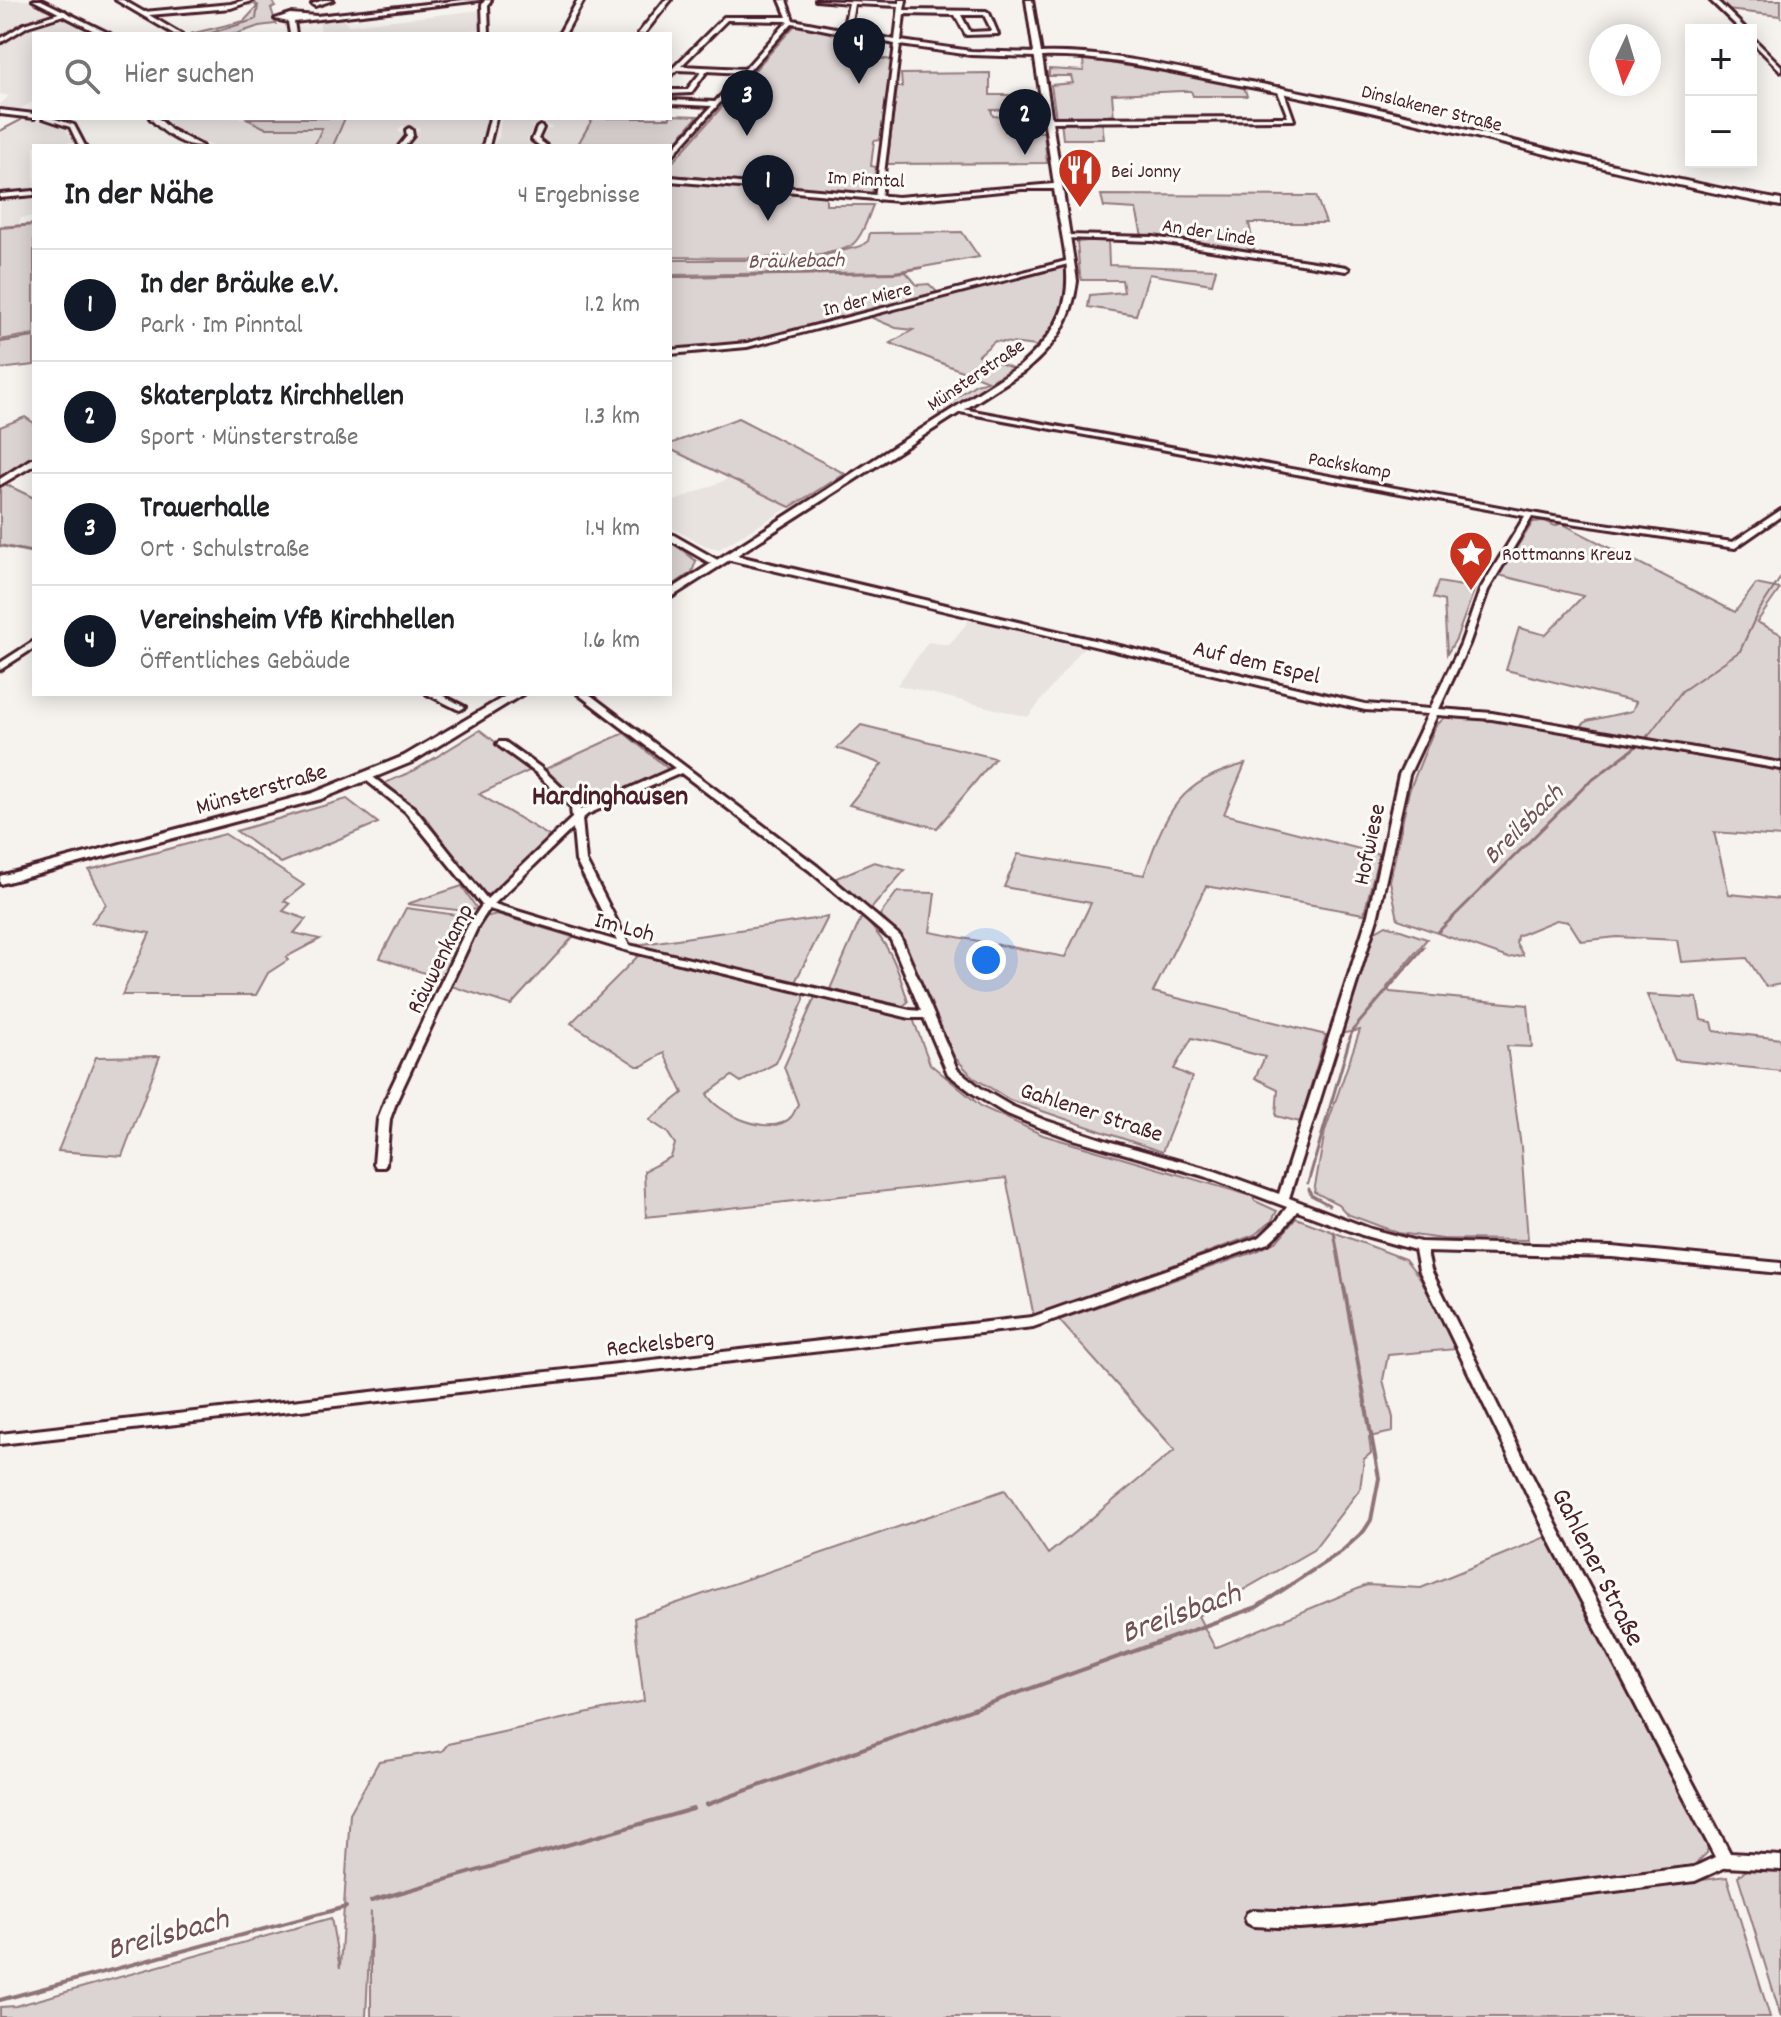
<!DOCTYPE html>
<html lang="de">
<meta charset="utf-8">
<style>
:root{--surface:#fff;--page:#f6f6f6;--text:#202124;--muted:#757577;--line:#e0e0e0;--accent:#111827}
body{margin:0;font-family:Dekko,sans-serif;background:var(--page);color:var(--text)}
.controls{position:absolute;right:24px;top:24px;display:grid;overflow:hidden;border-radius:0px;box-shadow:0 4px 20px #0003}
.controls button{width:72px;height:72px;display:grid;place-items:center;padding:0;border:0;border-bottom:2px solid var(--line);background:var(--surface);color:var(--text);font:40px sans-serif}
.compass{position:absolute;left:1589px;top:24px;width:72px;height:72px;border-radius:50%;background:var(--surface);box-shadow:0 4px 20px #0003;rotate:184deg}
.you{position:absolute;left:986px;top:960px;width:28px;height:28px;margin:-20px;border:6px solid #fff;border-radius:50%;background:#1a73e8;box-shadow:0 0 0 12px #1a73e833}
.badge{display:grid;place-items:center;width:52px;height:52px;border-radius:50%;background:var(--accent);color:#fff;font-size:26px;font-weight:700}
.pin{position:absolute;translate:-50% -66px;filter:drop-shadow(0 2px 4px #0008)}
.pin::after{content:'';position:absolute;top:42px;width:28px;height:24px;background:inherit;clip-path:polygon(0 0,100% 0,50% 100%)}
.list{margin:0;padding:0;list-style:none}
h2{display:flex;justify-content:space-between;align-items:center;height:104px;margin:0;padding:0 32px;font-size:34px}
h2 small{font-size:26px;font-weight:400;color:var(--muted)}
.list li{display:grid;grid-template-columns:52px 1fr auto;gap:24px;align-items:center;box-sizing:border-box;height:112px;padding:0 32px;border-top:2px solid var(--line)}
.list b{display:block;font-size:30px;white-space:nowrap}
.list p{margin:0;font-size:26px;white-space:nowrap;color:var(--muted)}
.list em{font-size:26px;font-style:normal;color:var(--muted)}
.icon{flex:none;width:44px;height:44px;fill:none;stroke:currentColor;stroke-width:2;stroke-linecap:round;stroke-linejoin:round}
.map{position:relative;flex:none;width:1781px;height:2017px;overflow:hidden}
.search{position:absolute;background:var(--surface);box-shadow:0 4px 20px #0003;left:32px;top:32px;width:640px;height:88px;display:flex;align-items:center;gap:20px;box-sizing:border-box;padding:0 28px;border-radius:0px;color:var(--muted);font-size:30px}
.panel{position:absolute;background:var(--surface);box-shadow:0 4px 20px #0003;left:32px;top:144px;width:640px;height:552px;border-radius:0px}
.map>svg:first-child{display:block}
</style>
<div class="map">
<svg width="1781" height="2017" viewBox="0 0 1781 2017">
<rect width="100%" height="100%" fill="#f6f3ef"/>
<filter id="ink" filterUnits="userSpaceOnUse"><feTurbulence type="fractalNoise" baseFrequency=".0125" numOctaves="2"/><feDisplacementMap in="SourceGraphic" scale="16" xChannelSelector="R" yChannelSelector="G"/><feConvolveMatrix kernelMatrix="1 2 1 2 8 2 1 2 1" color-interpolation-filters="sRGB"/></filter>
<g filter="url(#ink)">
<g fill="#e9e3e0">
<polygon points="0,0 31,0 55,11 19,25 0,37"/>
<polygon points="481,10 482,29 419,34 321,34 319,20 342,18 349,25"/>
<polygon points="62,17 68,17 102,34 34,34 34,101 18,110 0,110 0,104 9,96 0,94 0,45 27,27"/>
<polygon points="164,118 245,118 265,128 323,128 314,146 212,146 177,131"/>
<polygon points="345,118 490,118 487,137 481,146 407,146 420,128 402,126 398,131 404,135 395,146 333,146"/>
<polygon points="501,118 544,118 540,125 531,126 533,129 527,140 534,146 492,146 499,137"/>
<polygon points="550,118 593,118 577,146 552,146 542,139 547,130 553,127 545,125"/>
<polygon points="26,119 64,126 73,142 34,146 34,191 0,194 0,133"/>
<polygon points="34,195 34,216 21,218 19,225 0,227 0,198"/>
<polygon points="730,478 790,507 719,549 706,546 670,527 670,503"/>
<polygon points="971,618 1081,643 1084,647 1028,717 897,685 928,642 949,645"/>
</g>
<g fill="#dcd4d2" stroke="#937a7e" stroke-width="2">
<polygon points="255,0 275,0 272,1 275,7 271,8 276,24 259,26 236,34 190,34 244,21 256,8 256,4 244,5"/>
<polygon points="1716,0 1781,0 1781,18 1780,16 1727,10"/>
<polygon points="802,24 854,35 844,49 852,50 849,55 893,60 880,140 874,141 871,166 876,167 872,194 670,175 670,165 795,25"/>
<polygon points="1083,59 1243,84 1247,96 1193,96 1191,91 1183,91 1112,94 1114,118 1056,118 1051,85 1073,83 1071,76 1049,76 1049,69 1084,71"/>
<polygon points="990,73 990,95 1038,95 1040,109 991,110 993,116 1004,117 1005,131 1044,132 1047,163 887,164 897,87 902,87 901,74"/>
<polygon points="670,115 698,116 670,148 577,146 593,118 670,118"/>
<polygon points="245,118 345,118 333,146 314,146 322,128 265,128"/>
<polygon points="1061,121 1102,121 1104,139 1063,139"/>
<path d="M670,182L826,196V205H873C868,217 863,235 853,244C832,263 705,257 670,257Z"/>
<polygon points="1101,195 1316,196 1326,223 1249,223 1255,254 1142,236 1136,209 1104,207"/>
<polygon points="34,224 34,334 0,340 0,227"/>
<polygon points="962,232 979,257 894,272 670,275 670,260 805,260 861,246 868,241 870,233"/>
<polygon points="1108,239 1109,265 1216,269 1212,284 1149,274 1136,315 1088,307 1090,295 1124,292 1122,280 1082,280 1080,275 1077,242"/>
<path d="M1058,265H1065C1066,292 1066,334 1036,346L995,341L979,355L1012,368L991,381L996,382L993,385L943,415L935,412L976,384L988,381L890,343L913,330L896,328L870,317Z"/>
<polygon points="906,272 917,285 929,284 939,294 738,344 670,350 670,277"/>
<polygon points="34,337 34,365 0,369 0,342"/>
<polygon points="25,417 34,423 34,458 0,480 0,427"/>
<polygon points="738,418 842,472 845,474 790,507 670,449 670,444"/>
<polygon points="3,483 34,498 34,552 0,545 0,485"/>
<polygon points="1545,521 1555,526 1561,523 1735,612 1756,584 1780,589 1757,622 1781,634 1781,761 1580,727 1587,721 1632,711 1636,702 1506,670 1519,628 1546,635 1583,596 1499,575 1533,522"/>
<polygon points="670,540 696,561 692,572 670,587"/>
<polygon points="1438,582 1475,588 1456,639 1447,654 1444,601 1433,598"/>
<polygon points="1445,717 1496,721 1781,771 1781,837 1714,832 1729,894 1781,899 1781,984 1766,987 1747,958 1681,962 1677,940 1617,937 1581,941 1569,922 1556,920 1517,936 1516,943 1523,955 1508,958 1398,919 1390,881 1409,791 1435,727"/>
<polygon points="861,725 995,758 937,828 849,805 882,764 837,748"/>
<polygon points="480,730 531,770 479,794 554,839 493,895 484,895 424,816 385,783 415,770"/>
<polygon points="624,733 671,771 587,808 580,807 566,790 543,770"/>
<path d="M1245,764L1224,814L1379,854L1364,914L1206,886L1153,992L1326,1035L1300,1122L1276,1116L1278,1089L1255,1078L1265,1057L1192,1038L1174,1069L1192,1077L1162,1152L1010,1100L973,1077L948,1050L899,936L880,915L897,892L935,893L930,932L1065,957L1091,903L1004,887L1018,854L1144,875C1166,814 1176,782 1245,764Z"/>
<polygon points="347,799 378,823 281,863 236,831"/>
<polygon points="225,834 304,885 284,901 290,904 283,911 306,919 294,933 320,939 286,957 288,960 268,973 256,995 122,995 150,933 91,923 106,904 89,870"/>
<polygon points="874,862 905,870 870,910 834,879"/>
<polygon points="462,886 477,909 465,911 407,904"/>
<polygon points="406,908 472,917 442,979 380,958"/>
<polygon points="497,914 573,937 511,1005 451,986 479,924 485,917"/>
<path d="M862,916C890,945 897,965 908,1002L903,1006L830,989Z"/>
<polygon points="828,917 795,982 636,945"/>
<polygon points="1386,925 1427,939 1387,987 1390,992 1528,1005 1532,1047 1507,1046 1521,1147 1528,1240 1443,1239 1398,1233 1347,1214 1338,1204 1314,1192 1325,1131 1360,1030 1340,1034 1374,932"/>
<path d="M639,955L804,992V1000L776,1063L741,1082L732,1076L707,1094C717,1113 761,1132 782,1123C792,1119 794,1113 798,1104L784,1067L816,995L912,1016L930,1064L982,1107L1043,1135L1252,1196L1255,1201L1277,1211L1271,1222L1254,1235L1034,1317L1006,1178L646,1217L644,1171L671,1157L675,1144L667,1132L649,1120L683,1093L664,1053L642,1066H637L571,1023Z"/>
<polygon points="1647,995 1697,998 1701,1020 1712,1022 1714,1031 1781,1039 1781,1071 1675,1060"/>
<polygon points="160,1056 122,1156 58,1151 96,1057"/>
<polygon points="1296,1218 1405,1259 1420,1278 1457,1349 1388,1355 1383,1380 1393,1418 1393,1432 1369,1437 1371,1453 1364,1459 1360,1489 1313,1550 1198,1616 1215,1648 1367,1585 1421,1588 1548,1536 1708,1844 1707,1853 1692,1867 1609,1880 1319,1913 1253,1910 1262,1927 1378,1918 1727,1877 1770,2017 371,2017 371,1911 366,2017 0,2017 0,2007 16,2006 331,1918 340,1968 350,1813 379,1761 442,1751 448,1744 644,1701 634,1618 1005,1490 1048,1554 1175,1450 1059,1320 1257,1251 1277,1241"/>
<polygon points="1755,1865 1781,1867 1781,2017 1738,1876"/>
</g>
<g fill="none" stroke-linecap="round" stroke-linejoin="round">
<g stroke="#8e7378" stroke-width="2">
<polyline points="256,19 258,5"/>
<polyline points="208,34 254,20"/>
<polyline points="0,131 21,120"/>
<polyline points="0,228 34,225"/>
<polyline points="670,277 895,273 922,268"/>
<polyline points="0,342 34,336"/>
<polyline points="0,546 34,553"/>
<polyline points="1648,736 1682,691 1740,651 1758,612 1781,577"/>
</g>
<g stroke="#8e7378" stroke-width="3">
<polyline points="1646,739 1649,734"/>
<polyline points="1438,932 1587,784 1638,745"/>
<polyline points="1308,1183 1352,1031 1424,947"/>
<polyline points="1309,1189 1311,1195 1329,1205"/>
<polyline points="1334,1232 1344,1289"/>
</g>
<g stroke="#8e7378" stroke-width="4">
<polyline points="706,1805 1257,1607 1342,1551 1364,1531 1371,1520 1379,1478 1344,1287"/>
<polyline points="371,1901 693,1809"/>
<polyline points="0,2000 346,1907"/>
</g>
<g stroke="#4a1f2b" stroke-width="6">
<g id="minor">
<polygon points="116,0 123,0 144,12 231,4 245,0 254,0 231,8 149,15 181,34 174,34"/>
<polygon points="324,0 333,0 315,6 312,4"/>
<polygon points="463,0 481,0 294,22 296,34 290,34 288,22 275,19 290,14 317,16"/>
<polygon points="485,0 491,0 488,5 489,34 483,34 482,5"/>
<polygon points="578,0 584,0 565,34 559,34"/>
<polygon points="665,0 671,0 644,34 638,34"/>
<path d="M780,0H786L793,20L840,29L845,21L849,3L816,0L900,3V0H906L904,10L986,11L989,13L998,34L966,35L955,15L904,14L901,41L971,51L1037,53L1040,55L1037,57L971,55L900,45L881,198L878,200L875,198L895,44L792,23L670,158V152L712,106L670,104V100L715,102L742,73L707,71L691,93L670,94V90H687L702,71L677,70L670,76V71L724,17H787ZM854,4L899,6L895,40L845,30L851,21ZM961,15H984L992,31L970,32ZM727,20L788,21L745,69L681,66Z"/>
<polygon points="1710,0 1716,0 1747,30 1741,30"/>
<polygon points="65,11 67,14 28,26 0,43 0,39 24,24"/>
<polygon points="1751,36 1781,66 1781,71 1751,41"/>
<polygon points="1280,87 1283,89 1294,120 1048,122 1045,120 1048,118 1288,117 1277,89"/>
<polygon points="0,110 34,114 34,118 0,114"/>
<polygon points="43,118 52,118 74,125 85,146 79,146 70,127"/>
<polygon points="490,118 496,118 489,146 483,146"/>
<polygon points="540,126 543,128 538,139 547,146 540,146 532,140 537,128"/>
<polygon points="409,128 412,130 413,136 405,146 399,146 407,136 406,130"/>
<polygon points="34,191 34,195 0,198 0,194"/>
<polygon points="1066,235 1153,237 1346,267 1349,269 1346,271 1153,241 1064,238 1063,237"/>
<polygon points="1070,260 1072,261 1072,263 747,347 670,354 670,350 747,343"/>
<path d="M957,408L1554,517L1718,540L1733,542L1781,510V516L1735,548L1532,517L1488,590L1469,644L1439,709L1492,713L1781,763V769L1492,719L1437,715L1409,775L1378,915L1289,1198L1371,1229L1420,1242L1612,1247L1781,1263V1273L1612,1257L1427,1252L1431,1270L1557,1526L1730,1853L1781,1856V1870L1726,1867L1695,1881L1344,1925L1299,1928L1253,1926L1247,1923L1245,1918L1247,1913L1253,1910L1299,1912L1344,1909L1694,1867L1715,1857L1546,1533L1419,1270L1415,1250L1362,1235L1297,1211L1285,1227L1268,1243L1033,1327L0,1444V1434L1032,1317L1260,1237L1277,1221L1287,1207L1207,1177L1070,1138L1036,1126L1003,1112L974,1094L948,1074L924,1018H910L625,950L489,909L478,926L397,1100L390,1119L386,1164L384,1167H376L374,1164L378,1119L385,1100L468,926L482,905L406,812L362,777L364,775H370L414,808L487,899L572,818L571,807L535,772L499,746L497,744L499,742H505L541,768L579,804L581,810L675,768L578,694H589L817,866L900,936L957,1069L982,1089L1011,1106L1044,1120L1111,1142L1215,1171L1279,1194L1368,915L1399,775L1428,714L1365,710L730,560L726,557L730,554L1365,704L1430,709L1461,644L1480,590L1525,516L960,412L956,410ZM681,773L809,870L891,940L921,1011L910,1010L629,945L586,861L582,819L588,814ZM573,828L576,861L617,941L494,904Z"/>
<polygon points="31,459 34,459 34,465 0,485 0,479"/>
<polygon points="670,533 721,562 722,564 718,567 715,566 670,540"/>
<polygon points="34,641 34,648 0,670 0,663"/>
<polygon points="427,694 440,694 465,707 460,710 457,709"/>
</g>
</g>
<g stroke="#4a1f2b" stroke-width="6">
<g id="major">
<polygon points="33,0 41,0 110,34 100,34"/>
<path d="M1026,0H1032L1041,53C1106,51 1170,67 1234,79C1418,112 1597,167 1781,200V206C1597,172 1418,117 1234,84C1171,72 1106,55 1042,57L1077,281C1072,320 1056,345 1026,370L670,598V590L1020,366C1088,307 1066,267 1054,189H1022L898,201L670,181V177L898,197L1054,184Z"/>
<path d="M150,118H158L171,130L202,146C181,146 164,133 150,118Z"/>
<polygon points="509,694 523,694 412,762 321,799 0,884 0,876 313,793 404,756"/>
</g>
</g>
<use href="#minor" fill="#fdfcf7" fill-rule="evenodd"/>
<use href="#major" fill="#fdfcf7" fill-rule="evenodd"/>
</g>
</g>
<defs>
<g id="restaurant-pin" transform="scale(2.3)"><path d="M0 17L-7.5 6A9.5 9.5 0 1 1 7.5 6Z" fill="#c8321e" stroke="#fdfcf7"/><path d="M-5-6h1v4h1v-4h1v4h1v-4h1v5L-1.5 .5V6h-2V.5L-5-1ZM5-6V6H3V1.5H1.5Q1.5-4 5-6Z" fill="#fff"/></g>
<g id="sight-pin" transform="scale(2.3)"><path d="M0 17L-7.5 6A9.5 9.5 0 1 1 7.5 6Z" fill="#c8321e" stroke="#fdfcf7"/><path d="M0-6L1.8-2.2L6-1.7L2.9 1.2L3.7 5.4L0 3.3L-3.7 5.4L-2.9 1.2L-6-1.7L-1.8-2.2Z" fill="#fff"/></g>
</defs>
<g fill-rule="evenodd">
<use href="#restaurant-pin" x="1080" y="170"/>
<use href="#sight-pin" x="1471" y="553"/>
</g>
<g text-anchor="middle" stroke-width="6" stroke-linejoin="round" paint-order="stroke">
<g font-size="20" fill="#4a1f2b" stroke="#fdfcf7">
<text transform="translate(1432 107) rotate(14)" y="7">Dinslakener Straße</text>
<text transform="translate(866 178) rotate(3)" y="7">Im Pinntal</text>
<text transform="translate(1209 231) rotate(9)" y="7">An der Linde</text>
<text transform="translate(867 298) rotate(-14)" y="7">In der Miere</text>
<text transform="translate(975 374) rotate(-34)" y="7">Münsterstraße</text>
<text transform="translate(1350 464) rotate(10)" y="7">Packskamp</text>
</g>
<g font-size="20" fill="#4a1f2b" stroke="#fdfcf7" text-anchor="start">
<text x="1111" y="177">Bei Jonny</text>
<text x="1502" y="560">Rottmanns Kreuz</text>
</g>
<g font-size="22" font-style="italic" fill="#725058" stroke="#fdfcf7">
<text transform="translate(796 259) rotate(-1)" y="8">Bräukebach</text>
</g>
<g font-size="24" fill="#4a1f2b" stroke="#fdfcf7">
<text transform="translate(1257 661) rotate(13)" y="8">Auf dem Espel</text>
<text transform="translate(261 788) rotate(-16)" y="8">Münsterstraße</text>
<text transform="translate(1368 844) rotate(-78)" y="8">Hofwiese</text>
<text transform="translate(625 926) rotate(15)" y="8">Im Loh</text>
<text transform="translate(439 958) rotate(-63)" y="8">Räuwenkamp</text>
<text transform="translate(1092 1111) rotate(18)" y="8">Gahlener Straße</text>
<text transform="translate(660 1342) rotate(-6)" y="8">Reckelsberg</text>
</g>
<g font-size="26" font-style="italic" fill="#725058" stroke="#fdfcf7">
<text transform="translate(1522 823) rotate(-45)" y="9">Breilsbach</text>
</g>
<g font-size="28" font-weight="bold" fill="#4a1f2b" stroke="#fdfcf7">
<text x="610" y="804">Hardinghausen</text>
</g>
<g font-size="28" fill="#4a1f2b" stroke="#fdfcf7">
<text transform="translate(1600 1566) rotate(63)" y="10">Gahlener Straße</text>
</g>
<g font-size="32" font-style="italic" fill="#725058" stroke="#fdfcf7">
<text transform="translate(1180 1611) rotate(-20)" y="11">Breilsbach</text>
<text transform="translate(167 1932) rotate(-15)" y="11">Breilsbach</text>
</g>
</g>
</svg>
<div class="controls">
<button>+</button>
<button>−</button>
</div>
<svg class="compass" viewBox="-18 -18 36 36"><path d="M0-13l5 13h-10z" fill="#e53935"/><path d="M0 13l5-13h-10z" fill="#757577"/></svg>
<div class="you"></div>
<div class="pin badge" style="left:768px;top:221px">1</div>
<div class="pin badge" style="left:1025px;top:155px">2</div>
<div class="pin badge" style="left:747px;top:136px">3</div>
<div class="pin badge" style="left:859px;top:84px">4</div>
<div class="search"><svg class="icon" aria-label="search" viewBox="0 0 24 24"><circle cx="10" cy="10" r="6"/><path d="M15 15l6 6"/></svg>Hier suchen</div>
<section class="panel">
<h2>In der Nähe<small>4 Ergebnisse</small></h2>
<ul class="list">
<li><span class="badge">1</span><div><b>In der Bräuke e.V.</b><p>Park · Im Pinntal</p></div><em>1.2 km</em></li>
<li><span class="badge">2</span><div><b>Skaterplatz Kirchhellen</b><p>Sport · Münsterstraße</p></div><em>1.3 km</em></li>
<li><span class="badge">3</span><div><b>Trauerhalle</b><p>Ort · Schulstraße</p></div><em>1.4 km</em></li>
<li><span class="badge">4</span><div><b>Vereinsheim VfB Kirchhellen</b><p>Öffentliches Gebäude</p></div><em>1.6 km</em></li>
</ul>
</section>
</div>
